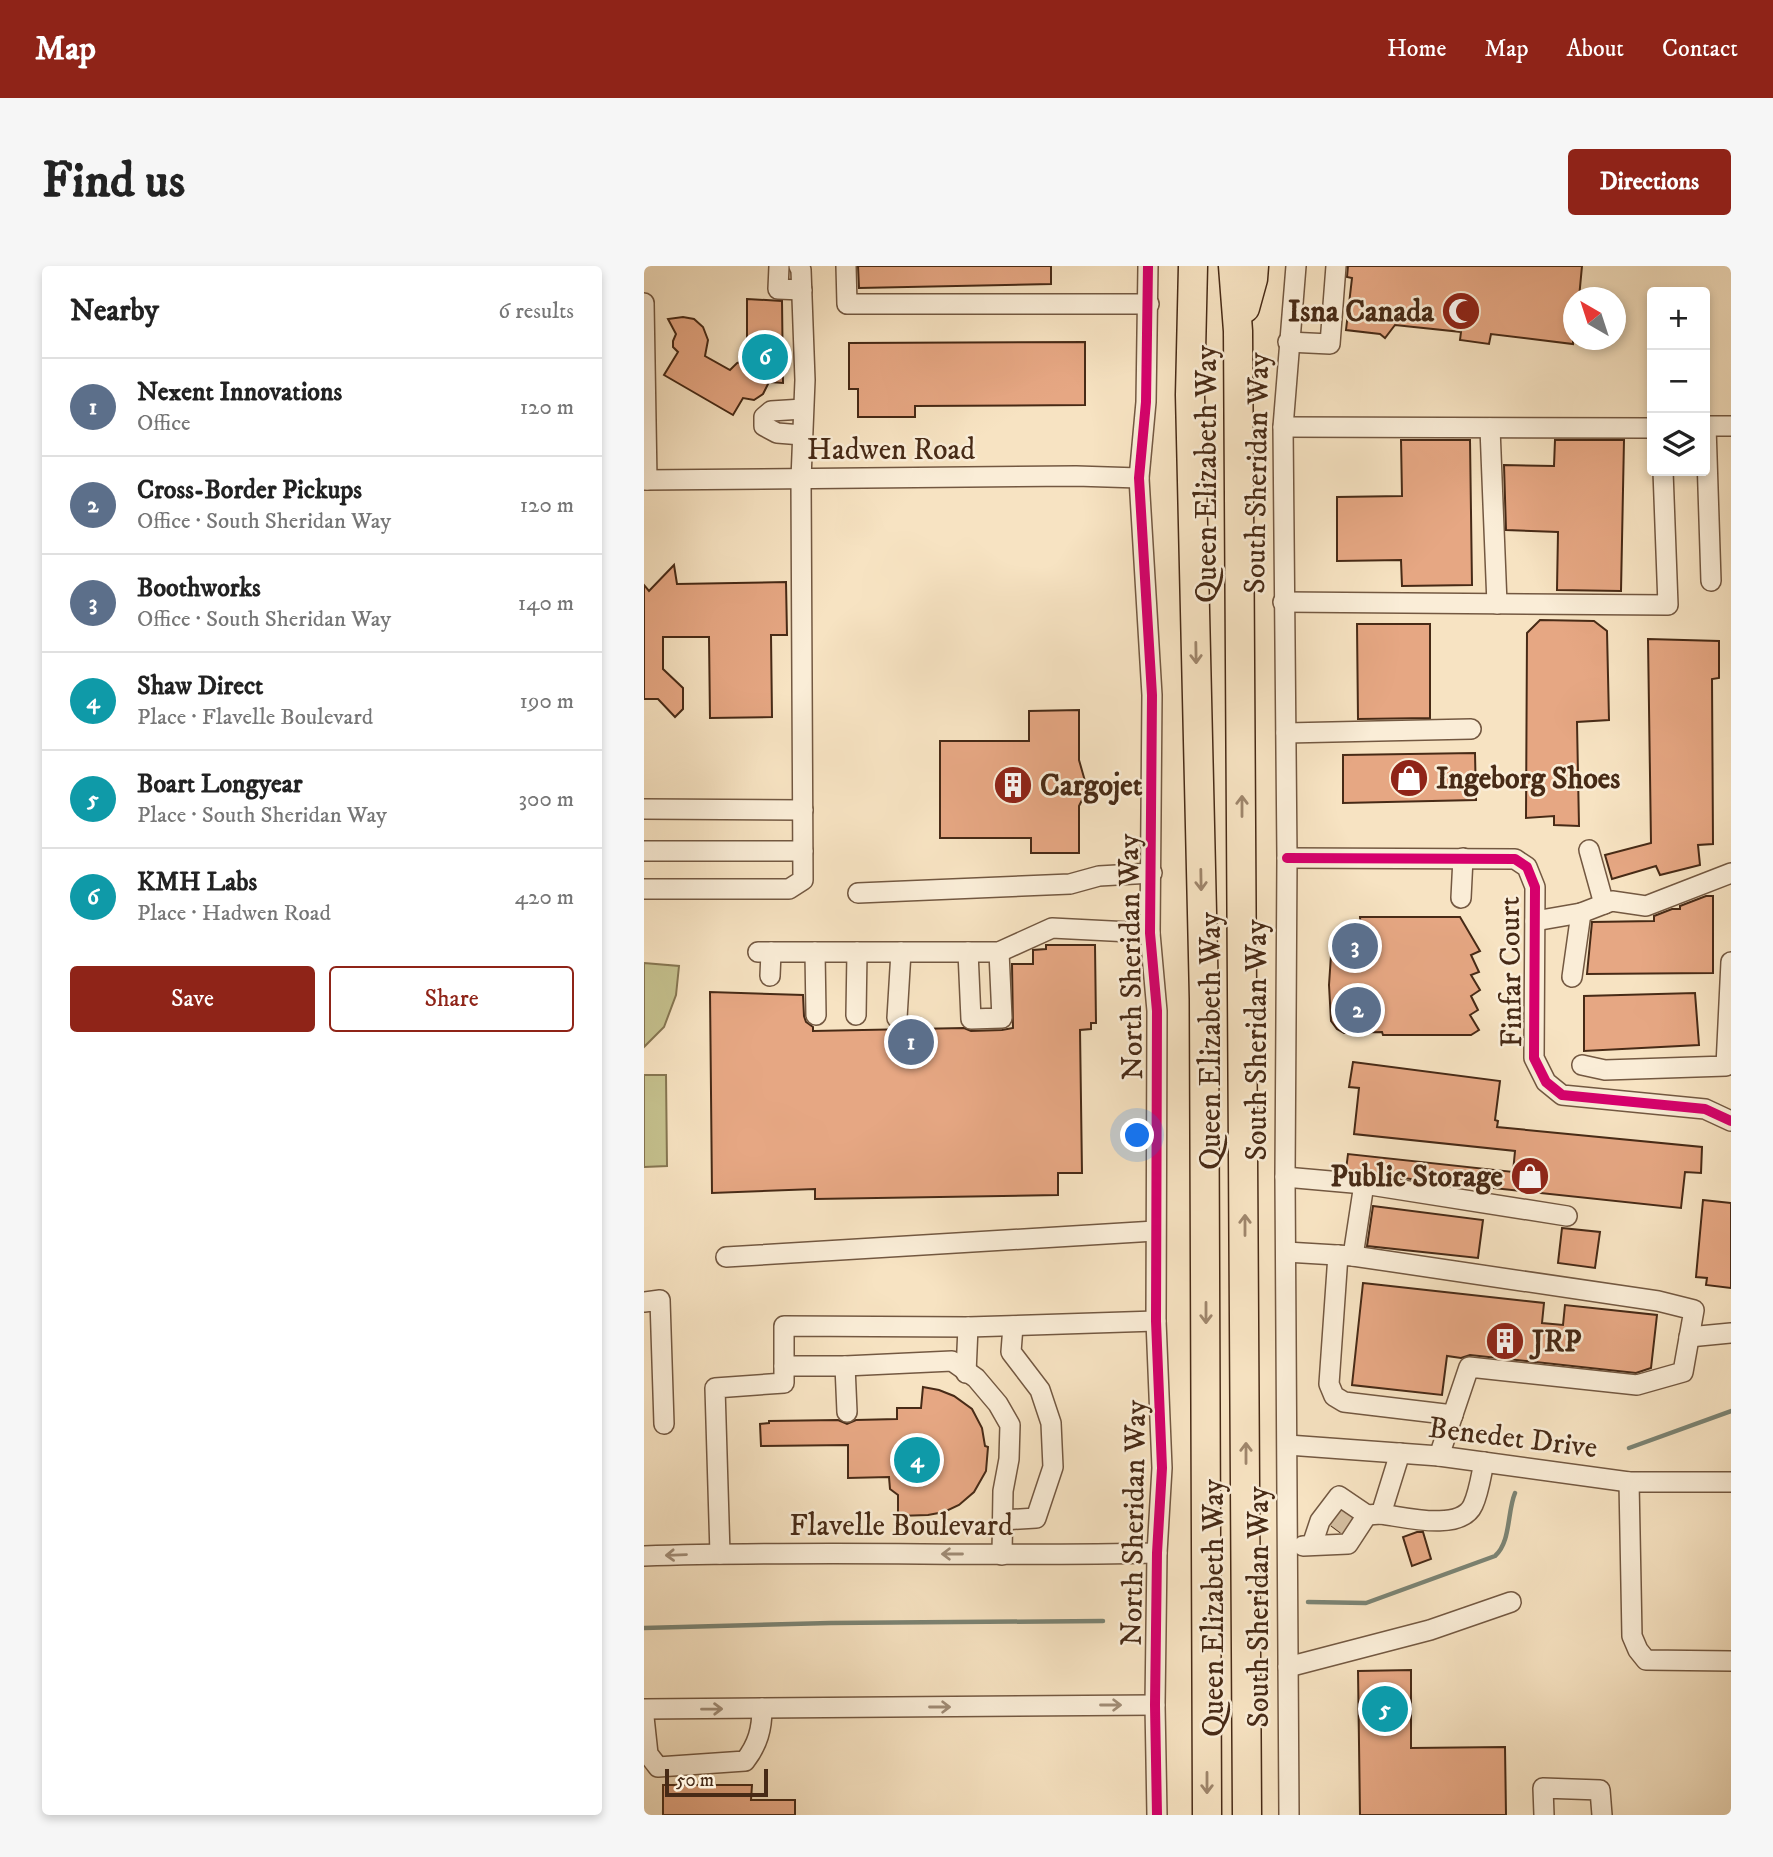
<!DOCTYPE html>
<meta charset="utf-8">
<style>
:root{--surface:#fff;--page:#f6f6f6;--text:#222;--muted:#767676;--line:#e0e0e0;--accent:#8f2418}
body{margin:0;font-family:"IM FELL DW Pica",serif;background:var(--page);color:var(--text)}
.controls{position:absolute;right:21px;top:21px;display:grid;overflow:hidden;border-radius:7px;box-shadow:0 4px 10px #0003}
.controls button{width:63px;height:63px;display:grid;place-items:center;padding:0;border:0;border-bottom:2px solid var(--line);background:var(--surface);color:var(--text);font:35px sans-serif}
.compass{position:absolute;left:919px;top:21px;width:63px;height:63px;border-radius:50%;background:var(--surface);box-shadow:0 4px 10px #0003;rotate:321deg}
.scale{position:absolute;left:21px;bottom:18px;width:103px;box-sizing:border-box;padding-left:7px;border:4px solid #472a16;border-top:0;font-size:19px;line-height:24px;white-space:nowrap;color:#472a16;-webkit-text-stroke:5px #faedd7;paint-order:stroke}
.you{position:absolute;left:494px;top:870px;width:24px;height:24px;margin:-18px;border:5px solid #fff;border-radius:50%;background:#1a73e8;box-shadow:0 0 0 10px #1a73e833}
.badge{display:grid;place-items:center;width:46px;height:46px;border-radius:50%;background:var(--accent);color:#fff;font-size:23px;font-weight:700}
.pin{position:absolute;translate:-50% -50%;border:4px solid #fff;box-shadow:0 2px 7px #0006}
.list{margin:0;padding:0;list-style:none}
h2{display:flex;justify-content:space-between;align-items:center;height:91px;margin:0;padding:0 28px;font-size:30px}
h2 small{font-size:23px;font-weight:400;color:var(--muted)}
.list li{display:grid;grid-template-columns:46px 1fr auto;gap:21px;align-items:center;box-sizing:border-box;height:98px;padding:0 28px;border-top:2px solid var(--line)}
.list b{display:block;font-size:26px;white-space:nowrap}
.list p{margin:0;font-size:23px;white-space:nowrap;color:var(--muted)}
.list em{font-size:23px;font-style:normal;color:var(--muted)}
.actions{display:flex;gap:14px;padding:21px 28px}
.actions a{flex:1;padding:16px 0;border:2px solid var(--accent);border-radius:7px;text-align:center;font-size:24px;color:var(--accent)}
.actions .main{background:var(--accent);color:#fff}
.icon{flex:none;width:38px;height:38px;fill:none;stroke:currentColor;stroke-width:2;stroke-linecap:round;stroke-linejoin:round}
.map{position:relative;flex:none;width:1087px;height:1549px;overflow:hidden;border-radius:7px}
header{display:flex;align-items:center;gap:42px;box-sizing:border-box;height:98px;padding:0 35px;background:var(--accent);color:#fff}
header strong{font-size:33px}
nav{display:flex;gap:38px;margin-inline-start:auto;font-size:24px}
.intro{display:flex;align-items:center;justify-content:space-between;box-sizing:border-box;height:168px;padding:0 42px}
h1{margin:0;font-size:49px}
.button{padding:18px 32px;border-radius:7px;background:var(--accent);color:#fff;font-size:24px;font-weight:700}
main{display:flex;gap:42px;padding:0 42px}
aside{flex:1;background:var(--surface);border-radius:7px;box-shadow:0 4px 10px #0003}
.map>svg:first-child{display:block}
</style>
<header>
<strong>Map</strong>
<nav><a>Home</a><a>Map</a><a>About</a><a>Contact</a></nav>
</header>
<div class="intro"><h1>Find us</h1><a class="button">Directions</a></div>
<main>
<aside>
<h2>Nearby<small>6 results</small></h2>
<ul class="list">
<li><span class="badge" style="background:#5c6f8a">1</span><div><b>Nexent Innovations</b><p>Office</p></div><em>120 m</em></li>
<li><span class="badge" style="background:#5c6f8a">2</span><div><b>Cross-Border Pickups</b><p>Office · South Sheridan Way</p></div><em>120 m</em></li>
<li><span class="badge" style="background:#5c6f8a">3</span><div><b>Boothworks</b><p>Office · South Sheridan Way</p></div><em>140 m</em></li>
<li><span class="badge" style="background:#0f9aa8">4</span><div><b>Shaw Direct</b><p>Place · Flavelle Boulevard</p></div><em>190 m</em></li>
<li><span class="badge" style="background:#0f9aa8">5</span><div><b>Boart Longyear</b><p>Place · South Sheridan Way</p></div><em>300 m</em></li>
<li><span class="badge" style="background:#0f9aa8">6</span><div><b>KMH Labs</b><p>Place · Hadwen Road</p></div><em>420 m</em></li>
</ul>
<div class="actions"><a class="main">Save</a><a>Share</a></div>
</aside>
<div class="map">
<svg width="1087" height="1549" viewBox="0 0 1087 1549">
<rect width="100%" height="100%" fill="#f7e3c2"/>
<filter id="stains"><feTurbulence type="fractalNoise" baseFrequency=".00286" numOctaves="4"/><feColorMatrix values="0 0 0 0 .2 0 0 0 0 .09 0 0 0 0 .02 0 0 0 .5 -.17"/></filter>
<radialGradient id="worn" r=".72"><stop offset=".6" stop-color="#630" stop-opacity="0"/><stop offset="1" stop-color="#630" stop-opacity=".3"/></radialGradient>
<g fill="#c5c18e" stroke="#867652" stroke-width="2">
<polygon points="0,697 35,700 32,729 20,761 0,781"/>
<polygon points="0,809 22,809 23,900 0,901"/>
</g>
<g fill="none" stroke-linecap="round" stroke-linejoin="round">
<g stroke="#7b8373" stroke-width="4.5">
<polyline points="985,1182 1087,1145"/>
<path d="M664,1336L722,1337L851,1290C867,1276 863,1246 871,1227"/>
<polyline points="0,1362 186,1357 459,1355"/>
</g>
</g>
<g fill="#e6a783" stroke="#472a16" stroke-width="2">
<polygon points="214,0 407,0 407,18 215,22"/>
<polygon points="704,0 938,0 935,32 929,32 929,78 847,68 845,78 816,74 817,66 751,59 741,72 736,68 702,64 708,12 703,11"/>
<polygon points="103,33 138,35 139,117 125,116 119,128 110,134 99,132 89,149 20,109 34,86 29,81 29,75 32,68 24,53 39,51 50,53 59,61 64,74 61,90 86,104 93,97 103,93"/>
<polygon points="441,76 441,139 271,140 271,151 214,151 214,123 205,123 205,77"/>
<polygon points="757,174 826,174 828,319 758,320 757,294 693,295 693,231 758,230"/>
<polygon points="911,174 980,174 977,325 913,324 914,266 862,264 860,199 910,200"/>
<polygon points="30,299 33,318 142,316 143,369 127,369 128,451 66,452 65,371 19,371 19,403 39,422 39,443 31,451 14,433 0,433 0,319 5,325"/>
<polygon points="896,354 950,355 963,365 965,454 933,456 935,560 910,559 910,550 882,552 883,367"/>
<polygon points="713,358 786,358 786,452 714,453"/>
<polygon points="1004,373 1075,375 1075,412 1068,413 1069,578 1054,579 1056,599 1016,609 1012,600 968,613 961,589 1007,577"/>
<polygon points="435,444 435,494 441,515 440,530 435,540 435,587 387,587 387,572 296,572 296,475 385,475 385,445"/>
<polygon points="831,487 832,534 699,537 699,489"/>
<polygon points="1062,630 1069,630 1069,707 943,708 948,656 1010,655 1010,650 1028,643 1036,643 1036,640"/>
<polygon points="716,651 816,651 836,685 827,689 835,706 827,709 836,724 827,730 834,744 826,749 835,764 827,769 739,769 738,766 700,767 693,763 687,755 685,719 688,674 698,664 717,664"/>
<polygon points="402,679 451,679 452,757 447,757 447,763 436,764 438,907 414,907 414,929 171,933 171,923 68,927 66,726 159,729 160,750 162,756 169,761 169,765 320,762 327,765 358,764 369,762 368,698 389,698 389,684 402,683"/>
<polygon points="1051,727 1055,779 940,785 940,730"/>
<polygon points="709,796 856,815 851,854 854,855 853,861 1058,881 1057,907 1041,906 1037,942 774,914 702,904 704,888 869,906 871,885 710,868 715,822 705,821"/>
<polygon points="1059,934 1087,937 1087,1022 1062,1019 1063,1012 1052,1011"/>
<polygon points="729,940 839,954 834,992 723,980"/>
<polygon points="918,962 956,966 951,1002 914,997"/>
<polygon points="719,1017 900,1037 898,1057 919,1059 921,1039 1013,1049 1007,1102 992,1107 826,1089 817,1092 803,1090 798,1129 708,1119"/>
<polygon points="279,1121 295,1124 310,1130 328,1143 338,1162 341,1180 344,1181 342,1205 330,1226 315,1239 300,1246 284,1249 254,1250 254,1229 246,1223 245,1211 204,1212 204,1179 117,1180 116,1158 125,1157 125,1155 194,1154 203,1158 212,1154 253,1153 253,1142 277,1142"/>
<polygon points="698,1247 706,1252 696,1266 688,1260"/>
<polygon points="773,1266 779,1266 787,1293 768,1300 759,1271"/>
<polygon points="767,1404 767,1482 861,1481 862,1549 716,1549 714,1405"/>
<polygon points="19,1519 108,1519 107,1534 151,1534 151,1549 19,1549"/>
</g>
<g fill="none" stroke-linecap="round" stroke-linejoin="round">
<polyline stroke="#d4bea0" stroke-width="19" stroke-dasharray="19 10" stroke-linecap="butt" points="693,1264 705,1248"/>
<g stroke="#735841" stroke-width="22">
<g id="minor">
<polyline points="135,0 134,23 158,24"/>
<polyline points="202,0 203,38 505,38"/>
<polyline points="504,0 502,136 495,212 508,429 506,667 513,745 512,1055 518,1202 513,1287 511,1439 513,1549"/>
<polyline points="0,37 3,214"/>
<polyline points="644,76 686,78 692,0"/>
<polyline points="1061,160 1087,160"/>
<polyline points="1062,160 1067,315"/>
<polyline points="639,161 1008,162"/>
<polyline points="846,162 853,338"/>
<polyline points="158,169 133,167 120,160 120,151 127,145 159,143"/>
<polyline points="0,214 432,210 495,212"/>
<polyline points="639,336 1024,339 1019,205"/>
<polyline points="642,467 827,463"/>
<polyline points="0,543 159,544"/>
<polyline points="945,584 960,638"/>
<polyline points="0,585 159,585"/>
<polyline points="643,592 871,593 883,601 891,621 890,792 902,816 918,829 1061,843 1087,855"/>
<polyline points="0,623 145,623 159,614 157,213 161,114 157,4 155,0"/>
<polyline points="214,627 426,618 455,610 508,607"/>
<polyline points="817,632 819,592"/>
<polyline points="891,655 937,647 968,635 1002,640 1087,607"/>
<polyline points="114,686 355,686 408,662 506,667"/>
<polyline points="171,686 172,749"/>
<polyline points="324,686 327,753 358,752 355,686"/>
<polyline points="126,710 127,686"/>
<polyline points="928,711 937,647"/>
<polyline points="212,749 213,686"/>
<polyline points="253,752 257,686"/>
<polyline points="938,799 961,804 1082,800 1087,696"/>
<polyline points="641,911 720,918 923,950"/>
<polyline points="642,986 709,990 1014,1035 1050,1044 1039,1106 993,1119 825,1101 795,1190"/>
<polyline points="694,989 685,1118 690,1130 700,1136 809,1149"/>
<polyline points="709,990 720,918"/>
<polyline points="82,991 511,965"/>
<polyline points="0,1036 16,1034 20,1158"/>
<polyline points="1045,1071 1087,1067"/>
<polyline points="140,1100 201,1100 308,1095 332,1112 354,1138 366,1159 365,1193 359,1225 358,1289"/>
<polyline points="201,1100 203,1146"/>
<polyline points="322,1107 324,1061"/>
<polyline points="644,1179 795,1190 985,1216 1087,1216"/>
<path d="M756,1187L737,1248C760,1251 817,1266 829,1239C835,1226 837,1210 840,1196"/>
<polyline points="985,1216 988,1370 994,1384 1002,1394 1087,1395"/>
<polyline points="359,1254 392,1252 409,1201 407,1157 396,1124 367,1086 369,1060"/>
<polyline points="668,1279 676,1255 695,1230 723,1249 737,1248"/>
<polyline points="659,1280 704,1278 723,1249"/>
<polyline points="76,1288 71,1122 140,1117 140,1060 324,1061 512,1055"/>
<path d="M0,1290C171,1284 342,1291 513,1287"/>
<polyline points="644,1401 786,1364 867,1336"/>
<polyline points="0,1443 511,1439"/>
<path d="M0,1451L4,1488L14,1501L101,1495C114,1478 118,1463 118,1442"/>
<polyline points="645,1549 641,911 643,592 639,161 652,0"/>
<polyline points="900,1549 899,1522 956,1524 958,1549"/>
</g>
</g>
<g stroke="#472a16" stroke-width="31">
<g id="highway">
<polyline points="549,0 546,129 560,733 563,1549"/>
<polyline points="589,0 594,65 603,1549"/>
<polyline points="601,42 609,13 610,0"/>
</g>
</g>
<use href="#minor" stroke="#faedd7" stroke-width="19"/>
<use href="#highway" stroke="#f7e3c2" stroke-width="28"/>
<g stroke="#faedd7" stroke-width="15">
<g id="cycleway">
<polyline points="504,0 502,136 495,212 508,429 506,667 513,745 512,1055 518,1202 513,1287 511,1439 513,1549"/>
<polyline points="643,592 871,593 883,601 891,621 890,792 902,816 918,829 1061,843 1087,855"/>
</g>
</g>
<use href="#cycleway" stroke="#d6006c" stroke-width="10"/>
</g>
<defs><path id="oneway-shaft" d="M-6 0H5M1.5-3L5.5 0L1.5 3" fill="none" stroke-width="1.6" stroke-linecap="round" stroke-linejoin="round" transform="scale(1.75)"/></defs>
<g stroke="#9f866c">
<use href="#oneway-shaft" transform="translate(552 387) rotate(89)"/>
<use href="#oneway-shaft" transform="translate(598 540) rotate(-90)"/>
<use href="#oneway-shaft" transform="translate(557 614) rotate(89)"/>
<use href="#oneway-shaft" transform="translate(601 959) rotate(-90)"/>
<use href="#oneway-shaft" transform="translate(562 1047) rotate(90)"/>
<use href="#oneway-shaft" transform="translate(602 1187) rotate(-90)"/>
<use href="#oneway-shaft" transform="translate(563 1517) rotate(90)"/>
</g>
<g stroke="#a08c76">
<use href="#oneway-shaft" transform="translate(308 1288) rotate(-180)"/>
<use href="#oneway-shaft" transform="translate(32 1289) rotate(178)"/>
<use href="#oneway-shaft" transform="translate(467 1439)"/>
<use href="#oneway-shaft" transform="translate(296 1441)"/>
<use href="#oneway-shaft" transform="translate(68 1443) rotate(-1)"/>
</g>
<defs>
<g id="mosque-disc" transform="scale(2.0125)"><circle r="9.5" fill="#8f2418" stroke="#faedd7"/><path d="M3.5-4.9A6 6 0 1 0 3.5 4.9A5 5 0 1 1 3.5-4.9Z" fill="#fff"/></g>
<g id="shop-disc" transform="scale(2.0125)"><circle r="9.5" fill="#8f2418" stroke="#faedd7"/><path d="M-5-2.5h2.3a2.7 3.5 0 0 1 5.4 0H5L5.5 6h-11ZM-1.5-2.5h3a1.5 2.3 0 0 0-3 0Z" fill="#fff"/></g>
<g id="building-disc" transform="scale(2.0125)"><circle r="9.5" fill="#8f2418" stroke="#faedd7"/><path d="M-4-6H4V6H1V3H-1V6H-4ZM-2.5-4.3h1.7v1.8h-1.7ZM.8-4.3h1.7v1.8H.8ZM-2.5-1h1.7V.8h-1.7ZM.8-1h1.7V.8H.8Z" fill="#fff"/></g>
</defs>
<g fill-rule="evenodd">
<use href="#mosque-disc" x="817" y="45"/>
<use href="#shop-disc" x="765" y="512"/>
<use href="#building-disc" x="369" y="519"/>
<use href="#shop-disc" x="886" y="910"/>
<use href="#building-disc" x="861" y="1075"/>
</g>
<g text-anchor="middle" stroke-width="5" stroke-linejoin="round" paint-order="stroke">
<g font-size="30" font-weight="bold" fill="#472a16" stroke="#faedd7" text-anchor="start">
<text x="790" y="55" text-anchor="end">Isna Canada</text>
<text x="792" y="522">Ingeborg Shoes</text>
<text x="396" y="529">Cargojet</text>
<text x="859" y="920" text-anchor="end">Public Storage</text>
<text x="888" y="1085">JRP</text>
</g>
<g font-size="30" fill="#472a16" stroke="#faedd7">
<text x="247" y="193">Hadwen Road</text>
<text transform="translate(612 207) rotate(-89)" y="10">South Sheridan Way</text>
<text transform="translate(562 208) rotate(-90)" y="10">Queen Elizabeth Way</text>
<text transform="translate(486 691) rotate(-91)" y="10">North Sheridan Way</text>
<text transform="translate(866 706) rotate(-91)" y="10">Finfar Court</text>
<text transform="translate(612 774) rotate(-90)" y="10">South Sheridan Way</text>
<text transform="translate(566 775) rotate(-90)" y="10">Queen Elizabeth Way</text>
<text transform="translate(869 1171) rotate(7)" y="10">Benedet Drive</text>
<text transform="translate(489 1257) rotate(-89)" y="10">North Sheridan Way</text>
<text x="257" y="1269">Flavelle Boulevard</text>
<text transform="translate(614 1341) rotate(-90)" y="10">South Sheridan Way</text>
<text transform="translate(569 1342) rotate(-90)" y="10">Queen Elizabeth Way</text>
</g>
</g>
<rect width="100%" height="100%" filter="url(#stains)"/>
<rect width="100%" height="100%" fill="url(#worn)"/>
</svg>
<div class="controls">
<button>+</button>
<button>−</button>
<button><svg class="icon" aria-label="layers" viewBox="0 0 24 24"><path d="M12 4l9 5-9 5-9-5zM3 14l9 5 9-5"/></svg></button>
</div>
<svg class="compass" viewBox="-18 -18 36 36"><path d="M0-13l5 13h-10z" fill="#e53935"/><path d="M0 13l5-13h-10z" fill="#767676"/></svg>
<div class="scale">50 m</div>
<div class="you"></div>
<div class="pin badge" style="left:267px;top:776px;background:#5c6f8a">1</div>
<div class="pin badge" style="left:714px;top:744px;background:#5c6f8a">2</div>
<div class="pin badge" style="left:711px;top:680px;background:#5c6f8a">3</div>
<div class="pin badge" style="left:273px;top:1194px;background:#0f9aa8">4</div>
<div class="pin badge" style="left:741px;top:1443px;background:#0f9aa8">5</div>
<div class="pin badge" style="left:121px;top:91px;background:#0f9aa8">6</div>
</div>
</main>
